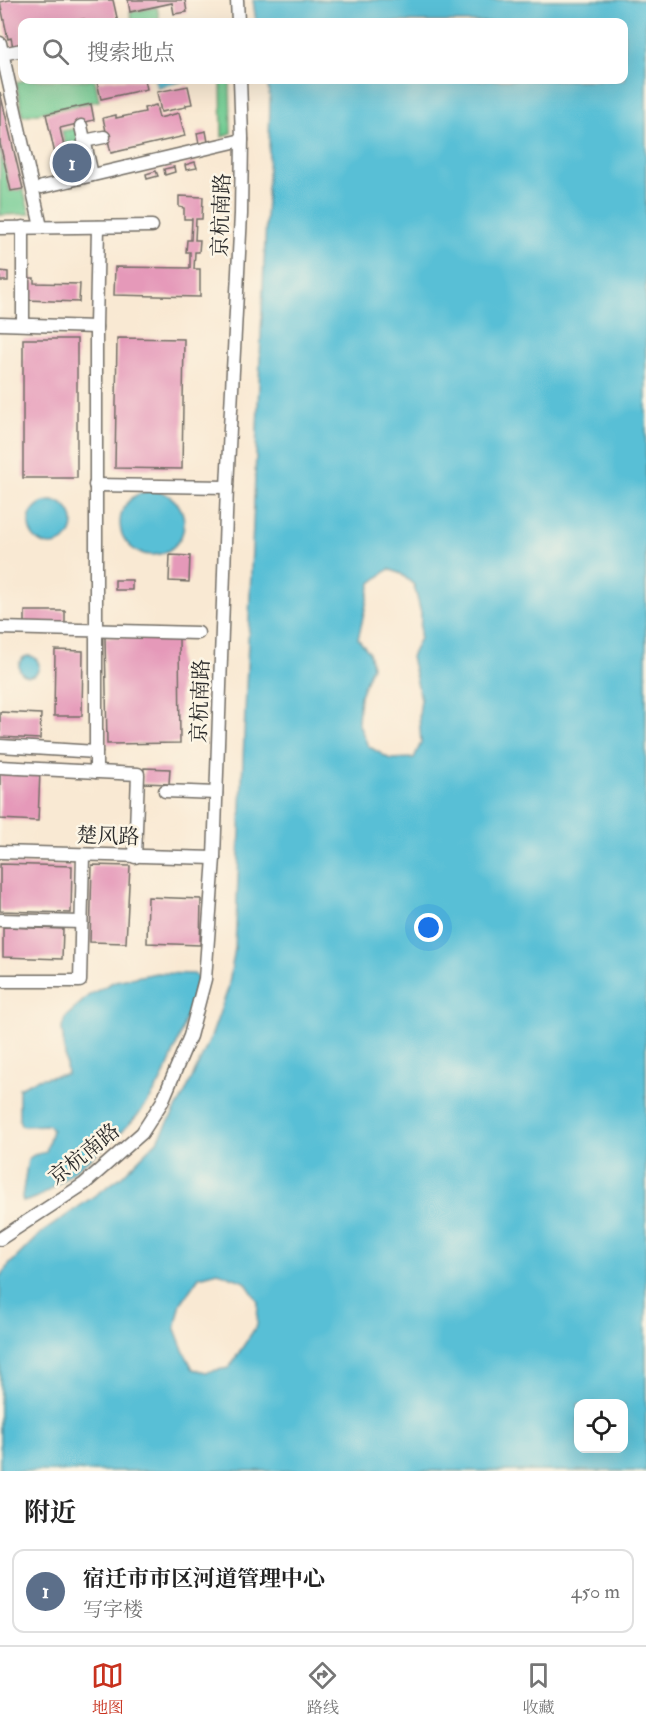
<!DOCTYPE html>
<html lang="zh">
<meta charset="utf-8">
<style>
:root{--surface:#fff;--page:#f6f6f6;--text:#222;--muted:#767676;--line:#e0e0e0;--accent:#c8321e}
body{margin:0;font-family:"IM FELL Double Pica","Noto Serif SC",serif;background:var(--page);color:var(--text)}
.controls{position:absolute;right:18px;bottom:18px;display:grid;overflow:hidden;border-radius:12px;box-shadow:0 6px 24px #0002}
.controls button{width:54px;height:54px;display:grid;place-items:center;padding:0;border:0;border-bottom:2px solid var(--line);background:var(--surface);color:var(--text);font:30px sans-serif}
.you{position:absolute;left:429px;top:928px;width:21px;height:21px;margin:-15px;border:4px solid #fff;border-radius:50%;background:#1a73e8;box-shadow:0 0 0 9px #1a73e833}
.badge{display:grid;place-items:center;width:39px;height:39px;border-radius:50%;background:var(--accent);color:#fff;font-size:20px;font-weight:700}
.pin{position:absolute;translate:-50% -50%;border:3px solid #fff;box-shadow:0 2px 6px #0006}
.list{margin:0;padding:0;list-style:none}
h2{display:flex;justify-content:space-between;align-items:center;height:78px;margin:0;padding:0 24px;font-size:26px}
h2 small{font-size:20px;font-weight:400;color:var(--muted)}
.list li{display:grid;grid-template-columns:39px 1fr auto;gap:18px;align-items:center;box-sizing:border-box;height:84px;margin:0 12px 12px;padding:0 12px;border:2px solid var(--line);border-radius:12px}
.list b{display:block;font-size:22px;white-space:nowrap}
.list p{margin:0;font-size:20px;white-space:nowrap;color:var(--muted)}
.list em{font-size:20px;font-style:normal;color:var(--muted)}
.icon{flex:none;width:33px;height:33px;fill:none;stroke:currentColor;stroke-width:2;stroke-linecap:round;stroke-linejoin:round}
.map{position:relative;flex:none;width:646px;height:1471px;overflow:hidden}
.search{position:absolute;background:var(--surface);box-shadow:0 6px 24px #0002;left:18px;right:18px;top:18px;height:66px;display:flex;align-items:center;gap:15px;box-sizing:border-box;padding:0 21px;border-radius:12px;color:var(--muted);font-size:22px}
.sheet{height:174px;background:var(--surface)}
nav{display:flex;justify-content:space-around;align-items:center;box-sizing:border-box;height:84px;border-top:2px solid var(--line);background:var(--surface);font-size:16px;color:var(--muted)}
nav a{display:grid;justify-items:center;gap:3px}
nav .on{color:var(--accent)}
.map>svg:first-child{display:block}
</style>
<div class="map">
<svg width="646" height="1471" viewBox="0 0 646 1471">
<rect width="100%" height="100%" fill="#fcf5e5"/>
<filter id="ink" filterUnits="userSpaceOnUse"><feTurbulence type="fractalNoise" baseFrequency=".0167" numOctaves="2"/><feDisplacementMap in="SourceGraphic" scale="12" xChannelSelector="R" yChannelSelector="G"/><feConvolveMatrix kernelMatrix="1 2 1 2 8 2 1 2 1" color-interpolation-filters="sRGB"/></filter>
<filter id="wash" filterUnits="userSpaceOnUse"><feTurbulence type="fractalNoise" baseFrequency=".008" numOctaves="4" result="noise"/><feDisplacementMap in="SourceGraphic" scale="24" xChannelSelector="R" yChannelSelector="G"/><feGaussianBlur stdDeviation="1.35" result="paint"/><feColorMatrix in="noise" values="0 0 0 0 0 0 0 0 0 0 0 0 0 0 0 0 0 1.4 0 .05"/><feComposite in="paint" operator="in"/></filter>
<g filter="url(#wash)">
<rect width="100%" height="100%" fill="#f9e9d3"/>
<g fill="#71cb92" stroke="#4e7b5e" stroke-width="1.5">
<polygon points="157,7 160,22 133,22 130,12"/>
<polygon points="26,80 95,80 99,101 23,116 16,82"/>
<polygon points="230,80 231,133 222,137 221,81"/>
<polygon points="78,128 87,168 71,172 62,131"/>
<polygon points="0,144 10,191 23,189 30,214 0,215"/>
</g>
<g fill="#58bfd6" stroke="#427580" stroke-width="1.5" fill-rule="evenodd">
<path d="M253,0H646V1471H0V1278L8,1266L40,1234L121,1177L158,1140L185,1093L211,1037L228,989L235,948L269,148L270,100L267,80H624V22H256ZM389,569L401,574L414,585L421,613L420,638L411,657L421,699L419,715L421,743L414,758L390,759L368,746L358,722L360,695L372,666L369,652L358,639L371,583ZM218,1272L245,1282L258,1301L257,1325L229,1368L206,1372L193,1369L183,1350L175,1329L181,1303L199,1277ZM578,1404H624V1448H578Z"/>
<polygon points="155,80 184,80 184,81 157,87"/>
<circle cx="152" cy="523" r="32"/>
<circle cx="51" cy="523" r="22"/>
<circle cx="29" cy="666" r="10"/>
<path d="M156,973L194,974L198,978C184,1024 170,1079 137,1116C119,1136 98,1152 78,1168C61,1181 44,1198 23,1202L22,1197L28,1159L34,1155L46,1152L52,1130L48,1125L25,1126L21,1125L19,1119V1088L38,1079L67,1074L62,1028L65,1018L89,995L115,981Z"/>
</g>
<g id="blocks">
<g fill="#e599b9">
<polygon points="9,0 113,0 118,22 84,22 84,19 62,22 22,22 22,45 13,47 11,38 8,39 0,2"/>
<polygon points="128,0 185,0 187,12 174,14 172,3 130,12"/>
<polygon points="107,80 145,80 147,89 101,99 97,82"/>
<polygon points="188,86 192,104 186,105 186,107 161,112 157,92"/>
<polygon points="0,92 23,189 11,191 0,144"/>
<polygon points="91,104 94,120 60,128 69,170 59,172 46,114"/>
<polygon points="156,105 159,118 179,113 185,136 111,153 103,118 116,115 116,118 145,112 144,108"/>
<polygon points="206,131 208,142 199,144 197,133"/>
<polygon points="195,162 197,168 186,170 185,165"/>
<polygon points="174,167 175,172 165,175 164,169"/>
<polygon points="156,171 158,176 147,179 146,174"/>
<polygon points="179,196 203,197 202,219 196,219 195,240 200,240 199,252 195,252 194,269 200,269 200,297 114,295 115,267 190,268 190,252 186,252 187,240 191,240 192,219 184,219 184,208 179,207"/>
<polygon points="0,271 8,272 8,281 0,281"/>
<polygon points="27,278 34,278 34,283 80,284 79,302 26,300"/>
<polygon points="117,338 184,339 182,469 115,468"/>
<rect x="23" y="339" width="54" height="139"/>
<polygon points="170,555 190,556 189,582 169,581"/>
<rect x="115" y="580" width="17" height="10"/>
<rect x="25" y="611" width="40" height="13"/>
<polygon points="179,636 180,743 107,744 105,637"/>
<polygon points="55,650 83,651 82,716 54,716"/>
<polygon points="0,712 41,714 40,739 0,737"/>
<polygon points="144,768 170,769 169,784 143,783"/>
<polygon points="0,769 40,771 38,821 0,819"/>
<polygon points="0,864 72,866 71,913 0,911"/>
<polygon points="92,865 130,866 126,943 90,942"/>
<polygon points="148,897 201,899 200,945 147,943"/>
<polygon points="3,927 63,929 62,959 3,957"/>
</g>
</g>
</g>
<g filter="url(#ink)">
<use href="#blocks" fill-opacity="0" stroke="#736e66" stroke-width="1.5"/>
<g fill="none" stroke-linecap="round" stroke-linejoin="round">
<g stroke="#736e66" stroke-width="15">
<g id="minor">
<polyline points="237,0 238,22"/>
<polyline points="0,43 41,227"/>
<polyline points="2,54 22,50"/>
<polyline points="81,126 92,175"/>
<polyline points="84,141 104,137"/>
<polyline points="42,187 242,140"/>
<polyline points="23,227 23,324"/>
<polyline points="0,228 152,226"/>
<polyline points="0,324 96,327"/>
<polyline points="95,485 227,487"/>
<polyline points="0,628 198,633"/>
<polyline points="0,746 96,752"/>
<polyline points="0,767 138,774 135,857"/>
<polyline points="96,772 96,327 98,227"/>
<polyline points="165,791 216,793"/>
<polyline points="0,852 214,858"/>
<polyline points="0,920 81,922"/>
<polyline points="0,981 80,981 83,855"/>
<polyline points="0,1239 84,1184 142,1133 162,1102 190,1036 205,979 214,858 227,487 241,214 242,137 240,80"/>
</g>
</g>
<use href="#minor" stroke="#fff" stroke-width="12"/>
</g>
</g>
<g text-anchor="middle" stroke-width="5" stroke-linejoin="round" paint-order="stroke">
<g font-size="21" fill="#2b2b2b" stroke="#fcf5e5">
<text transform="translate(221 215) rotate(-88)" y="7">京杭南路</text>
<text transform="translate(200 701) rotate(-88)" y="7">京杭南路</text>
<text transform="translate(108 836) rotate(2)" y="7">楚风路</text>
<text transform="translate(84 1154) rotate(-39)" y="7">京杭南路</text>
</g>
</g>
</svg>
<div class="controls">
<button><svg class="icon" aria-label="locate" viewBox="0 0 24 24"><circle cx="12" cy="12" r="6"/><path d="M12 2v4M12 18v4M2 12h4M18 12h4"/></svg></button>
</div>
<div class="you"></div>
<div class="pin badge" style="left:72px;top:163px;background:#5c6f8a">1</div>
<div class="search"><svg class="icon" aria-label="search" viewBox="0 0 24 24"><circle cx="10" cy="10" r="6"/><path d="M15 15l6 6"/></svg>搜索地点</div>
</div>
<section class="sheet">
<h2>附近<small></small></h2>
<ul class="list">
<li><span class="badge" style="background:#5c6f8a">1</span><div><b>宿迁市市区河道管理中心</b><p>写字楼</p></div><em>450 m</em></li>
</ul>
</section>
<nav>
<a class="on"><svg class="icon" aria-label="map" viewBox="0 0 24 24"><path d="M3 6l6-2 6 2 6-2v14l-6 2-6-2-6 2zM9 4v14M15 6v14"/></svg>地图</a>
<a><svg class="icon" aria-label="directions" viewBox="0 0 24 24"><path d="M12 3l9 9-9 9-9-9zM9 14v-3h6M13 9l2 2-2 2"/></svg>路线</a>
<a><svg class="icon" aria-label="saved" viewBox="0 0 24 24"><path d="M7 4h10v16l-5-4-5 4z"/></svg>收藏</a>
</nav>
